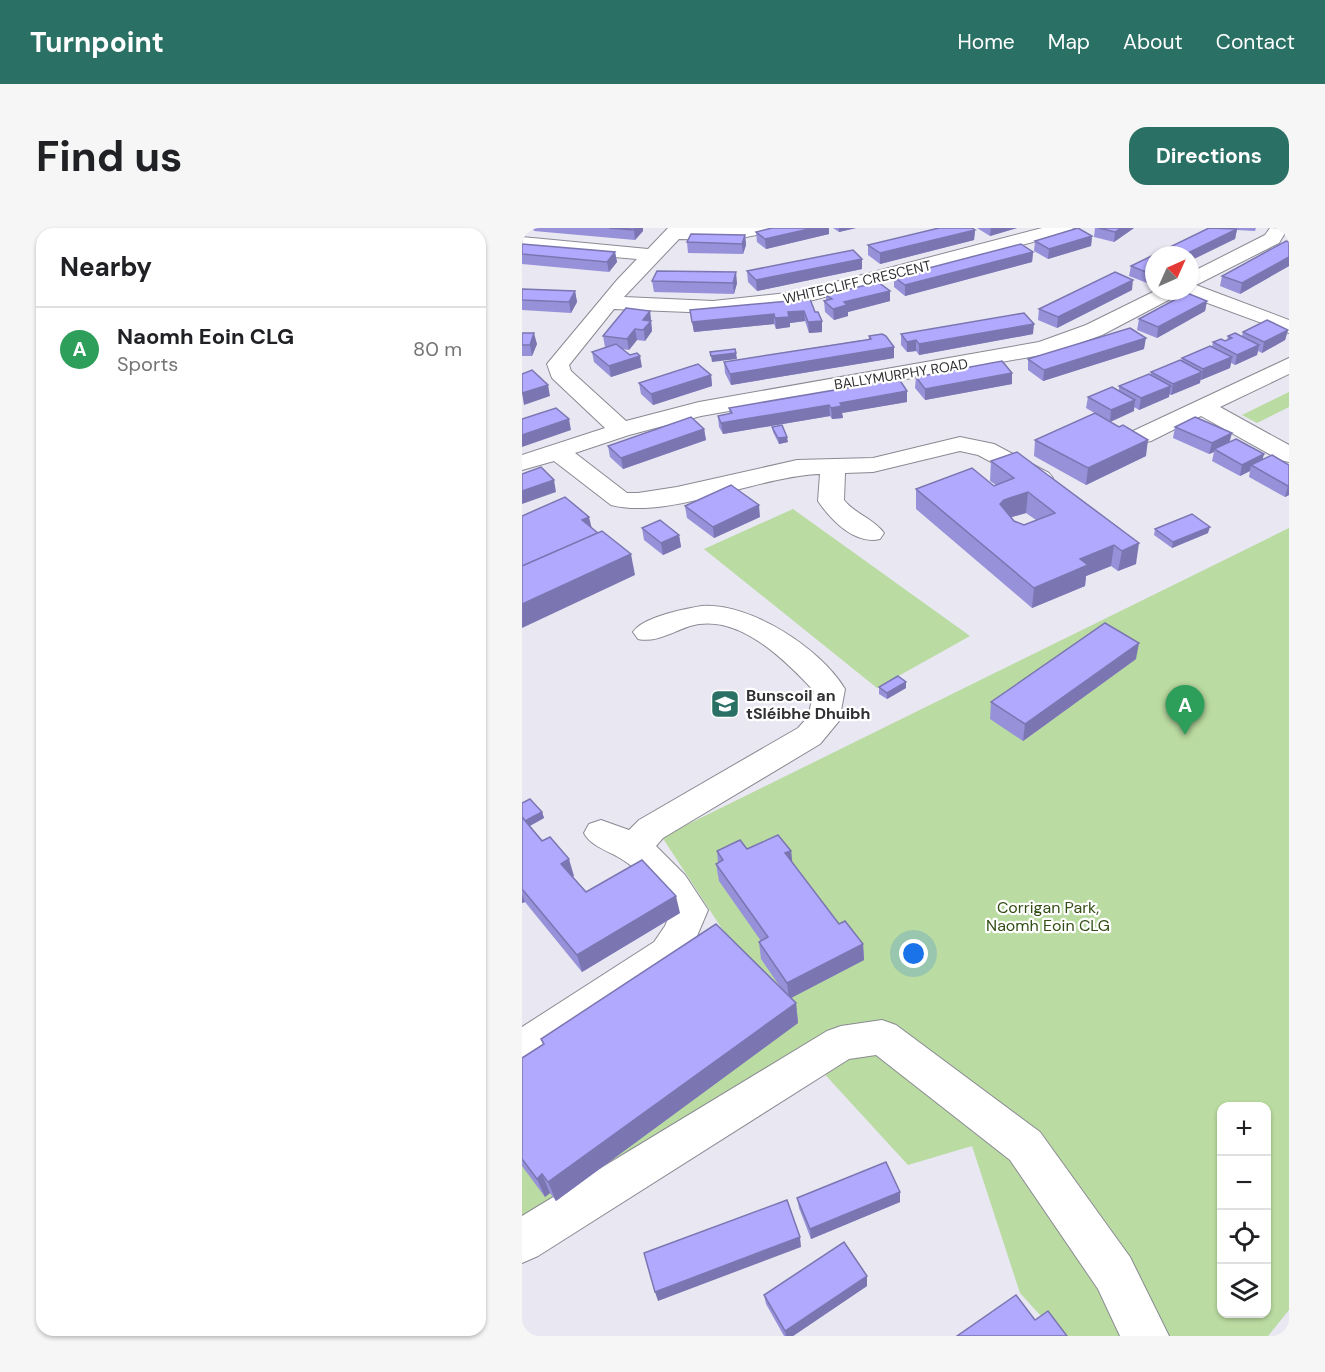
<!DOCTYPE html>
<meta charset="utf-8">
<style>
:root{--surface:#fff;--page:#f6f6f6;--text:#202124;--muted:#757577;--line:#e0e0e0;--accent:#2a7065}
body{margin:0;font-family:"DM Sans",sans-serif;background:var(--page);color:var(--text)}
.controls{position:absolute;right:18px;bottom:18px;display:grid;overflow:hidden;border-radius:12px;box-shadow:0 2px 4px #0004}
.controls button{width:54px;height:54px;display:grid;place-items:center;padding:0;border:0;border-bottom:2px solid var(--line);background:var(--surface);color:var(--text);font:30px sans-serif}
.compass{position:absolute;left:623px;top:18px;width:54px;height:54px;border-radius:50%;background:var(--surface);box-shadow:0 2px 4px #0004;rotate:45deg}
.you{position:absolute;left:392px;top:726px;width:21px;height:21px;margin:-15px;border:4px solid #fff;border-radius:50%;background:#1a73e8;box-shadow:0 0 0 9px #1a73e833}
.badge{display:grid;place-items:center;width:39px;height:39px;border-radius:50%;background:var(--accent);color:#fff;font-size:20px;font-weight:700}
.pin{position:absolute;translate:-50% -50px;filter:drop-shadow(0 2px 3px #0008)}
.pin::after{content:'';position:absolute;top:32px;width:21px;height:18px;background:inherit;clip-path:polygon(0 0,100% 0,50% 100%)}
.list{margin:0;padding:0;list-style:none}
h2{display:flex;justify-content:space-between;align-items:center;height:78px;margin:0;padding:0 24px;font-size:26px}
h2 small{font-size:20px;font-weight:400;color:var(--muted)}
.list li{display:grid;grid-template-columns:39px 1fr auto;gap:18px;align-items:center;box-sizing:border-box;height:84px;padding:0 24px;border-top:2px solid var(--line)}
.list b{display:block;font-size:22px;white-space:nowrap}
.list p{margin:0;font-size:20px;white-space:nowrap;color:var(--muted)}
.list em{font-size:20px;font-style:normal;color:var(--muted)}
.icon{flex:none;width:33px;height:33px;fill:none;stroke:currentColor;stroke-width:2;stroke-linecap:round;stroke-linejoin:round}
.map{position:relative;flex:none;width:767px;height:1108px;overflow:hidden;border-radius:18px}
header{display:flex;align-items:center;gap:36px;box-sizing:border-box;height:84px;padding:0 30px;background:var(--accent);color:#fff}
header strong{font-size:28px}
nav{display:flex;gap:33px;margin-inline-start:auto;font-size:21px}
.intro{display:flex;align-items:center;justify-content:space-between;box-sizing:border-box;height:144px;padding:0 36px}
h1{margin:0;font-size:42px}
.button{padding:15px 27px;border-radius:18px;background:var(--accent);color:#fff;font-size:21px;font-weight:700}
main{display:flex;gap:36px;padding:0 36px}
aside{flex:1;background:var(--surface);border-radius:18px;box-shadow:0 2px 4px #0004}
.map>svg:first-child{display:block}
</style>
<header>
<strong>Turnpoint</strong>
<nav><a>Home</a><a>Map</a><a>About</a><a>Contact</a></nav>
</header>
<div class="intro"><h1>Find us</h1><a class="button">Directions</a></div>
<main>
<aside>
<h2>Nearby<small></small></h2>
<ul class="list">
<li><span class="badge" style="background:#2e9e5b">A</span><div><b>Naomh Eoin CLG</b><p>Sports</p></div><em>80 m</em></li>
</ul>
</aside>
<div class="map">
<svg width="767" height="1108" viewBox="0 0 767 1108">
<rect width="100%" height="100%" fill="#e8e7f2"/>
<g fill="#badba1" fill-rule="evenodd">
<polygon points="767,164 767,179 735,195 720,187"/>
<polygon points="271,281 448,408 355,460 182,321"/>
<path d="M767,300V1082L746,1108H537L498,1065L450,918L386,937L297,840L0,991V838L206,710L140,609ZM700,878H744V1086H700Z"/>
</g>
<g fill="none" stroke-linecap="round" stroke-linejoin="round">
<g stroke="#8a8a93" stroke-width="2">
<g id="minor">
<path d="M146,0H252L250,4L209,12L157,11L102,69L191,73L275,64L520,0H551L549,4L276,76L191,85L92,81L47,137L49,143L104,193L177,174L517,114L564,97L633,63H668V45L743,7L748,0H766L757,15L674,57L767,92V105L661,66L659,64L656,67L580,107L530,125L179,188L107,207L53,225L105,265H116L155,259L275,232L351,230L438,209L472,216L527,245L531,250L527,255L518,258L509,255L456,227L438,223L351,244L323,245L322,272C333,286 352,291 362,305L358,311C333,317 309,292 296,273L298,246C235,248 146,292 89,277L32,233L0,242V227L83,200L30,150L25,136L95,52L115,31L0,21V9L126,21Z"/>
<polygon points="767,130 767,146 698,179 767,217 767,234 758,232 679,188 629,213 620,215 611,213 608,208 611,203"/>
<path d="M180,378C229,375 298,420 323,461L317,493L298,516L141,610L134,618L163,647L186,682L172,715L158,736L14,832L0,837V799L132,714L143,698L149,683C137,665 123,647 104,634C91,624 70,620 62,605L67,596L79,592L107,602L117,592L276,500L286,489L292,463C263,432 216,384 168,398C150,404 134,415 116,411L111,404C121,389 162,381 180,378Z"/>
<polygon points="360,792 374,797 518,904 608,1029 647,1108 598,1108 576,1061 488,932 354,827 327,831 16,1028 0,1035 0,988 305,803 319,798"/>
</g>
</g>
<use href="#minor" fill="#fff" fill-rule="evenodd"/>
</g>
<g fill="#9791da" fill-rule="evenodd">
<polygon points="11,0 121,0 121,3 113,12 12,3"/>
<polygon points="250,0 307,0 307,6 244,21 235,14 234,4"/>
<polygon points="311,0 334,0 317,4"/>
<polygon points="455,0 495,0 468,8"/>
<polygon points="573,0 612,0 592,14 572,9"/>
<polygon points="687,0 734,0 733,3 715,2 713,11 668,27 625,55 607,48 609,38"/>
<polygon points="453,2 452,12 358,36 346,27 346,17"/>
<polygon points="223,7 224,17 221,26 166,25 165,14"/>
<polygon points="570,8 569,18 526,31 512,23 513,13"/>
<polygon points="767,14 767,38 718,66 698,58 700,48"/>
<polygon points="0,16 93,24 95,34 87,44 0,36"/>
<polygon points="511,24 510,34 383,68 372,59 372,49"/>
<polygon points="340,41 235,63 226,54 225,43"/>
<polygon points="130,53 215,55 212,66 132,64"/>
<polygon points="0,61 53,63 55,74 49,85 0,82"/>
<polygon points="610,62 535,100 516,92 517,81"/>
<polygon points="304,67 368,73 326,84 326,88 312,92 303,84 302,73 304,73"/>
<polygon points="685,73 683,83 635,110 615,102 617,91"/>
<polygon points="168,82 293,84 300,93 300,104 287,105 283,93 268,95 268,99 254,101 252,96 172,104"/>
<polygon points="128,83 130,103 123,113 115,112 107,122 100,121 120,139 89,149 72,134 70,124 83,119 81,108"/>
<polygon points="766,102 763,112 740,125 736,123 735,127 713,137 709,135 708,140 679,152 678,152 678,155 649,167 647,166 647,169 617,182 612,179 612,183 588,194 564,180 566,169 597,163 597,158 629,147 629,144 659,133 660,130 690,119 691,114 705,112 706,108 720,108 721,104"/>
<polygon points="0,105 15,116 10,128 0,128"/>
<polygon points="379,106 511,106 397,127 394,123 385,124 379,117"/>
<polygon points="347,108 372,130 209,157 203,145 202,134 347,111"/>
<polygon points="622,121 521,153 506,142 506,131"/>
<polygon points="189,147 190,158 131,177 119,166 117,155"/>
<polygon points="394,149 490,156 403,172 393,160"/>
<polygon points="385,174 320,185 321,190 310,191 308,188 201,206 197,199 196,188 208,186 207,180"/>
<polygon points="250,199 266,214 257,216 251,204"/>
<polygon points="653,199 708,214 742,226 740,232 767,237 767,267 763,269 727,249 728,243 718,248 690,233 692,224 687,226 651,210"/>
<polygon points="182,201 184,212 101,241 88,229 86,218"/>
<polygon points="513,212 624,228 564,257 512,228"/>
<path d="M495,224L614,336L596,343L589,338L564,348L563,358L510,380L394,281V261L474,257L468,253L469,233ZM504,285L514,292L502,297L492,293L489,289Z"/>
<polygon points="163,278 238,289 192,310 165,290"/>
<polygon points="120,300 157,307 159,319 141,327 122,312"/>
<polygon points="633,301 686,305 650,320 632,307"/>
<polygon points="614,431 501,513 468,491 469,474"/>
<polygon points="357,459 384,460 365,471 357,466"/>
<polygon points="0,575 20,584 22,590 8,598 52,648 51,649 64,664 158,685 60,744 3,674 0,675"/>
<polygon points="225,621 269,623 270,634 317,696 341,716 342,732 269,770 274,775 276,795 34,973 28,965 23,969 0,938 0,830 21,816 19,811 261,763 239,731 237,714 239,713 197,653 194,636 196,635 195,623"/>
<polygon points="378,964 378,974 289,1011 277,980 275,970"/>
<polygon points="345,1048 345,1058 271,1108 262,1108 244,1076 242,1067"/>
</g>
<g fill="#7b76b1">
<polygon points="114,0 121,0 121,3 113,12 112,2"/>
<polygon points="291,0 307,0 307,6 244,21 243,11"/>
<polygon points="317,0 334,0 317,4"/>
<polygon points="469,0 495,0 468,8"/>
<polygon points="599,0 612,0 592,14 593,4"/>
<polygon points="715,1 713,11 668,33 668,27 662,27"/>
<polygon points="453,2 452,12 358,36 358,25"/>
<polygon points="223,7 224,17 221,26 220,16"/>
<polygon points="570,8 569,18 526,31 527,21"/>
<polygon points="93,24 95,34 87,44 85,34"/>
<polygon points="511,24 510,34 383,68 383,57"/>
<polygon points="767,29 767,38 718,66 720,55"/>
<polygon points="340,31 340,41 235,63 234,52"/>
<polygon points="632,42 632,52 625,55 626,45"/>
<polygon points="214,44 215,55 212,66 211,55"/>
<polygon points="611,52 610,62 535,100 536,89"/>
<polygon points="53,63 55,74 49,85 47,74"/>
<polygon points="368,63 368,73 326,84 326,88 312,92 311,81 322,74"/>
<polygon points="685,73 683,83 635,110 636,99"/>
<polygon points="128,83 130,103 123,113 121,92"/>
<polygon points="282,83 283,93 268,95 268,99 254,101 253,90 266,84"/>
<polygon points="252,86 252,96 172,104 170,94"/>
<polygon points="300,93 300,104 287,105 286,94"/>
<polygon points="512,96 511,106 397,127 397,116"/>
<polygon points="113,101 115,112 107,122 105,111"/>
<polygon points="766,102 763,112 740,125 742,114"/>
<polygon points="12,105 15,116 10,128 8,117"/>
<polygon points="624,110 622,121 521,153 522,142"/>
<polygon points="394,112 394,123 385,124 385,114"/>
<polygon points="737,117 735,127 713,137 715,127"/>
<polygon points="372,119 372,130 209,157 208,146"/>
<polygon points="214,125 215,131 190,134 189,128"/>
<polygon points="118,128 120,139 89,149 87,138"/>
<polygon points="710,129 708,140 679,152 681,141"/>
<polygon points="680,144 678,155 649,167 651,156"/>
<polygon points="490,145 490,156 403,172 403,161"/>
<polygon points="189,147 190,158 131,177 129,166"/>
<polygon points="26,157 28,168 2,177 0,165"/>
<polygon points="649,158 647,169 617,182 619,170"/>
<polygon points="385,163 385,174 320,185 321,190 310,191 309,180 318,175"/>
<polygon points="613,172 612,183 588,194 589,182"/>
<polygon points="307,177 308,188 201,206 199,195"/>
<polygon points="47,191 49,202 0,219 0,207"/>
<polygon points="182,201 184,212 101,241 99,230"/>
<polygon points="710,205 707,216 692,221 692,224 687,226 690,215"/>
<polygon points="265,209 266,214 257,216 256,210"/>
<polygon points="626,212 624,228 564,257 566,240"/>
<polygon points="742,226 739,237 729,237 728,243 718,248 720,237"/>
<polygon points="32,252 34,264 0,276 0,263"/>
<polygon points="767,257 767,267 763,269 766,258"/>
<polygon points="506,264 504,285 480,292 478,276 482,272"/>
<polygon points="237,277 238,289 192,310 191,299"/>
<polygon points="67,289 71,305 60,292"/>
<polygon points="688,299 686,305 650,320 651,314"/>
<polygon points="157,307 159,319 141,327 139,315"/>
<polygon points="617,315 614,336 596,343 600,323"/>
<polygon points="592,317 589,338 564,348 563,358 510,380 512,360 558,331"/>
<polygon points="109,326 113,347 0,400 0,376"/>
<polygon points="617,415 614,431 501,513 503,496"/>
<polygon points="384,454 384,460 365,471 365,465"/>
<polygon points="20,584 22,590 0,602 0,595"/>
<polygon points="269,623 271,640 263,625"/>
<polygon points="47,631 52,648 44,652 39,636"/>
<polygon points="0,666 3,674 0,675"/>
<polygon points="154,668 158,685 60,744 55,727"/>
<polygon points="341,716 342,732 267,771 265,755"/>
<polygon points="274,775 276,795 34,973 26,954"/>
<polygon points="20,946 28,965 23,969 15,951"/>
<polygon points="378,964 378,974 289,1011 288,1001"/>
<polygon points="278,1009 279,1019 136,1073 133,1064"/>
<polygon points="345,1048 345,1058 271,1108 264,1108 263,1103"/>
</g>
<g fill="#b0a9fd" stroke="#7b76b1" stroke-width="1.5" fill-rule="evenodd">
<polygon points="87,0 114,0 112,2"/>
<polygon points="250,0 291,0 243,11 234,4"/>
<polygon points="417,0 450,0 453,2 358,25 346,17"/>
<polygon points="556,0 570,8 527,21 513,13"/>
<polygon points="577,0 599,0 593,4"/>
<polygon points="687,0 715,1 662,27 632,27 632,42 626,45 609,38"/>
<polygon points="169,6 223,7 220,16 165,14"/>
<polygon points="764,13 767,14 767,29 720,55 700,48"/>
<polygon points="0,16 93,24 85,34 0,26"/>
<polygon points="499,16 511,24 383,57 372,49"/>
<polygon points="331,22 340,31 234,52 225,43"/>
<polygon points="135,43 214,44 211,55 130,53"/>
<polygon points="593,44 611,52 536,89 517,81"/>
<polygon points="356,54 368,63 322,74 325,77 311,81 302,73 310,71 304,67"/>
<polygon points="0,61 53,63 47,74 0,72"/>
<polygon points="665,65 685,73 636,99 617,91"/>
<polygon points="288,71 293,84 296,84 300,93 286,94 282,83 266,84 267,89 253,90 252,86 170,94 168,82"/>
<polygon points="104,80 128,83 121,92 129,93 121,102 113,101 105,111 81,108"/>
<polygon points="502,85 512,96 397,116 394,112 385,114 379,106"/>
<polygon points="745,92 766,102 742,114 721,104"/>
<polygon points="608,100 624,110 522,142 506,131"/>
<polygon points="0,105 12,105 8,117 0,117"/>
<polygon points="713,105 737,117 715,127 691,114 699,111 703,113 710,110 706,108"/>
<polygon points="360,106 364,108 372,119 208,146 202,134 344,112 349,111 347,108"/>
<polygon points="94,116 108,127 115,125 118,128 87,138 70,124"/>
<polygon points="688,118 710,129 681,141 660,130"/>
<polygon points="213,121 214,125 189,128 188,124"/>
<polygon points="658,132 680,144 651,156 629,144"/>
<polygon points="480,133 490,145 403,161 394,149"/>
<polygon points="176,136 189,147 129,166 117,155"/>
<polygon points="10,142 26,157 0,165 0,146"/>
<polygon points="627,146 649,158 619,170 597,158"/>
<polygon points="377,151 385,163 318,175 320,178 309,180 307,177 199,195 196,188 210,185 207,180"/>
<polygon points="590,159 613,172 589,182 566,169"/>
<polygon points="34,180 47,191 0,207 0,191"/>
<polygon points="573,185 597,199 601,197 626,212 566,240 513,212"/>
<polygon points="169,189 182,201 99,230 86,218"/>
<polygon points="673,189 710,205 690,215 653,199"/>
<polygon points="260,197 265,209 256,210 250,199"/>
<polygon points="714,211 742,226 720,237 692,221"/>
<path d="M495,224L617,315L600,323L592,317L558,331L566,337L512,360L394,261L450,240L472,258L492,250L469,233ZM506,264L533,285L502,297L492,293L478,276L482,272Z"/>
<polygon points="750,227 767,237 767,257 766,258 729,237"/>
<polygon points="19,239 32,252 0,263 0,246"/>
<polygon points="209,257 237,277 191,299 163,278"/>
<polygon points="43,269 67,289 60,292 76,305 0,338 0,288"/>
<polygon points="670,286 688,299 651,314 633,301"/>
<polygon points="138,292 157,307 139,315 120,300"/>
<polygon points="80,303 109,326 0,376 0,338"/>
<polygon points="583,395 617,415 503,496 469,474"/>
<polygon points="376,448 384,454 365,465 357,459"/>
<polygon points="8,571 20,584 3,593 0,589 0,575"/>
<polygon points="0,589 20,613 28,609 47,631 39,636 64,664 120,632 154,668 55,727 0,661"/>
<polygon points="256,607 269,623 263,625 317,696 323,693 341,716 265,755 237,714 246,709 194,636 201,632 195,623 218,612 225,621"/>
<polygon points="194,696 274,775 26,954 20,946 15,951 0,931 0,830 22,816 19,811"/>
<polygon points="364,934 378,964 288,1001 275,970"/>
<polygon points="265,972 278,1009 133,1064 122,1025"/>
<polygon points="322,1014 345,1048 263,1103 242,1067"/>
<polygon points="494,1067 513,1092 526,1083 545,1108 435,1108"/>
</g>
<defs>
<g id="school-square" transform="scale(1.5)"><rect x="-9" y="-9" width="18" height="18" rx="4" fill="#2a7065" stroke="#fff"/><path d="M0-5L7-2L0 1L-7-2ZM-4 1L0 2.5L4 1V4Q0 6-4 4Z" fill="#fff"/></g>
</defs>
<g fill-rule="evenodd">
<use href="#school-square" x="203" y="476"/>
</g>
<g text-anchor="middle" stroke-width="4.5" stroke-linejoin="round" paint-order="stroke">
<g font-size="14" fill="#313135" stroke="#fff">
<text transform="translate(335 54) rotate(-13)" y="5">WHITECLIFF CRESCENT</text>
<text transform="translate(379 146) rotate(-9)" y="5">BALLYMURPHY ROAD</text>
</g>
<g font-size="16" font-weight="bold" fill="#313135" stroke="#fff" text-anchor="start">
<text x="224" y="473">Bunscoil an<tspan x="224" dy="18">tSléibhe Dhuibh</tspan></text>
</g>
<g font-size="16" fill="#324d14" stroke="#fff">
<text x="526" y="685">Corrigan Park,<tspan x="526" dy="18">Naomh Eoin CLG</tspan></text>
</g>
</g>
</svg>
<div class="controls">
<button>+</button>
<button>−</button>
<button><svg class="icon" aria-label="locate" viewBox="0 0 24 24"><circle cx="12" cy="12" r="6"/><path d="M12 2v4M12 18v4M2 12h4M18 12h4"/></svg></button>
<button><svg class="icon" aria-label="layers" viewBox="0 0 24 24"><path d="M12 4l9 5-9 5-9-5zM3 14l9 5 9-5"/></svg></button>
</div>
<svg class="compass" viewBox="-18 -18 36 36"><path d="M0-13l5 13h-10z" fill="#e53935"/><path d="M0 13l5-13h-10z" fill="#757577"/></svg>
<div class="you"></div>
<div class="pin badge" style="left:663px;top:507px;background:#2e9e5b">A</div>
</div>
</main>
